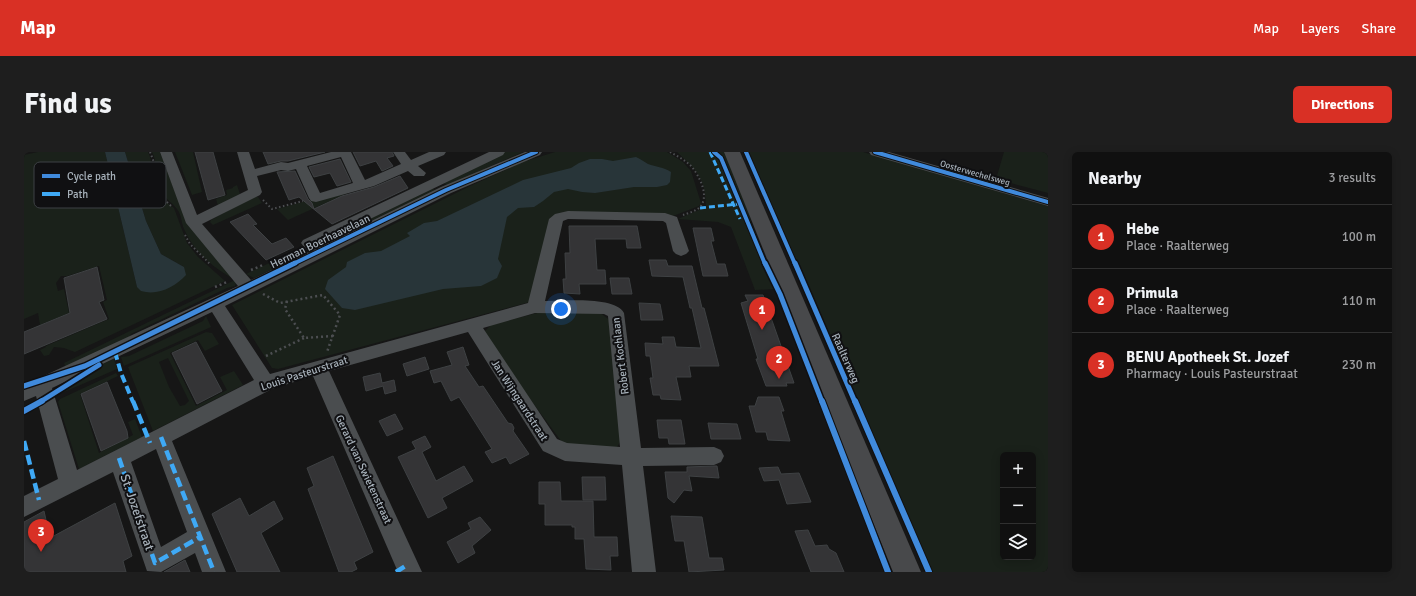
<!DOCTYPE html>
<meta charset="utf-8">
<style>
:root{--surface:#101010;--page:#1e1e1e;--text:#f1f3f6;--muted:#9c9d9f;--line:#303030;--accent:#d93025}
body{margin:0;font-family:Signika,sans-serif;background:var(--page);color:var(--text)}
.controls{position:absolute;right:12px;bottom:12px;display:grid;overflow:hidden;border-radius:6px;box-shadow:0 2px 10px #0003}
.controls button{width:36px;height:36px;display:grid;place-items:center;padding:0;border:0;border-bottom:1px solid var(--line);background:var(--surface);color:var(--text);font:20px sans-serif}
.you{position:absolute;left:537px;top:157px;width:14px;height:14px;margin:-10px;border:3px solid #fff;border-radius:50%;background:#1a73e8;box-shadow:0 0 0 6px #1a73e833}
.badge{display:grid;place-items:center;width:26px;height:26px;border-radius:50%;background:var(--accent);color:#fff;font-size:13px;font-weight:700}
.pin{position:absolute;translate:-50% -33px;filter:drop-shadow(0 1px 2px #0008)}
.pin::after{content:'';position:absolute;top:21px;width:14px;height:12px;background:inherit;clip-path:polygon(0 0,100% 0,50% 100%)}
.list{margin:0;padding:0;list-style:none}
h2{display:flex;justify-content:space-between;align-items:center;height:52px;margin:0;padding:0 16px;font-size:17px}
h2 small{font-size:13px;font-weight:400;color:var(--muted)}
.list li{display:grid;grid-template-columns:26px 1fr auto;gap:12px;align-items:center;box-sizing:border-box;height:64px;padding:0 16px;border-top:1px solid var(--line)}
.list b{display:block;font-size:15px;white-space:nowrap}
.list p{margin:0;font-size:13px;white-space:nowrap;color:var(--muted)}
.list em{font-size:13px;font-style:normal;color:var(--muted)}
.icon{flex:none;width:22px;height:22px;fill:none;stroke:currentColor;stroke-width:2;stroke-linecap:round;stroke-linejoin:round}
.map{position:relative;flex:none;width:1024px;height:420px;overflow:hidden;border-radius:6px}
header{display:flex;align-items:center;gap:24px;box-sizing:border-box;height:56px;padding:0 20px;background:var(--accent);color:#fff}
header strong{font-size:19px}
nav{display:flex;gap:22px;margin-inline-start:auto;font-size:14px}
.intro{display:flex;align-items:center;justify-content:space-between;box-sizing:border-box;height:96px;padding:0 24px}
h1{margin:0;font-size:28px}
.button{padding:10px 18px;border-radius:6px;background:var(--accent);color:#fff;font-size:14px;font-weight:700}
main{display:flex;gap:24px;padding:0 24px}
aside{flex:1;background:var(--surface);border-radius:6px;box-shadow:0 2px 10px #0003}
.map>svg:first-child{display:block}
</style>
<header>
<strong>Map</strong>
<nav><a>Map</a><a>Layers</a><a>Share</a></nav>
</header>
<div class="intro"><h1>Find us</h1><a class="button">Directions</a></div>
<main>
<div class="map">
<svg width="1024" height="420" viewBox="0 0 1024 420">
<rect width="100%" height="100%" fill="#161616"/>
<g fill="#1a211a" fill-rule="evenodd">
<path d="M14,0H81L113,135L160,115L137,102L122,69L101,0H124C129,10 127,19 126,29L137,46L150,56L163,91L174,105L201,129L51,200L40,196L30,195L25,203L20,204L16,198L22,195V194L85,167L79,150L83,148L75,114L43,124H37L32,131L34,139L40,137L45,161L16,173L14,161L0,167V3Z"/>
<path d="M128,0H136L162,69L210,125H206C187,114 169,98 160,77C157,70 158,64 153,57C146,48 133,41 129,29C126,18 136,16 128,0Z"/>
<polygon points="151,0 169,0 178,40 168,43"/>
<polygon points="480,0 499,0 423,33 417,30"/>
<polygon points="531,0 643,0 659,10 667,19 677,51 675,54 649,64 643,62 628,61 542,60 506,150 254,217 248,216 208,153 444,35 499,10"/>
<path d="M653,0H689L696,7L746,122L751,137L731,138L707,75L694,70L654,67L682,55C681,25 674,20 653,0Z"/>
<polygon points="692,0 701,0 723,50 728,75 700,7"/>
<path d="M724,0H839L1024,54V420H908L783,138ZM979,303H1009V405H979Z"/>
<polygon points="980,0 1024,0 1024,41 972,27"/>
<polygon points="213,33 216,42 194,54 192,47 203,43 202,38 209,36 209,35"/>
<polygon points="407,36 411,38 296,94 294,91"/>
<polygon points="328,39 264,68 253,57 293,46"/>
<polygon points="228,45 234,45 238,51 189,73 186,70 187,68"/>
<polygon points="279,95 283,100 230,126 222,122"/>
<polygon points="213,127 211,134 203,136 107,182 103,188 42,216 40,211"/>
<polygon points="517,160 575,160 587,169 599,286 591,298 540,293 463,189 460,180 467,173"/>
<polygon points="182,164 187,175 100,214 97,205 105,204 179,169"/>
<path d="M182,180L188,181L195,192L181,199L174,188L146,201L172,254L203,238L196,225L210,219L219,233L129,279L104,215ZM144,206L165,249L161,253L156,254L145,235L135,210Z"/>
<polygon points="90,207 93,217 31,244 77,213"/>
<polygon points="92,221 94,224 56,242 75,301 109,283 104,270 111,267 118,285 55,317 34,250 36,247"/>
</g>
<g fill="#283539">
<path d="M81,0H101L122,69L137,102L160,115L162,123C151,135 134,144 117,139L113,135Z"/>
<path d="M612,5C617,7 620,10 624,12C632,15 639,15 647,20L646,30L643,33L633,35H610L571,41L558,40L544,37L530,40L519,49L510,55L494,56L483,65L474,107L478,114L473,126L457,134L419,137L331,158L318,156L301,137L304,128L322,115L323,110L341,101L357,99L386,84L383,81L400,71L413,69L499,28L547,16L555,11L566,7H578L589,9Z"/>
</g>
<g fill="#343436" stroke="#3e4143">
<polygon points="171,0 189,0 201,43 184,48"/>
<polygon points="239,0 301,0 264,9 257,9 244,12"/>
<polygon points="329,0 368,0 370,4 363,6 369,14 358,19 352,9 336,14"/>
<polygon points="316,7 327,30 313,34 306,21 290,25 285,15"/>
<polygon points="271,19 284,47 288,51 290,57 318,44 350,35 376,24 384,36 308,72 275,45 265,48 253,20"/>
<polygon points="224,62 233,72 229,73 248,92 262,86 270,95 242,108 206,70"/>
<polygon points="545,74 613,74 617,96 603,96 602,87 571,87 573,118 581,118 582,132 555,132 556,142 540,141 539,127 542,127 541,101 546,101"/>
<polygon points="669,76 687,76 690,89 687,89 693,112 701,112 704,124 679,124"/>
<polygon points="625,108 642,108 644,114 668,114 678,156 680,156 695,214 665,214 667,225 652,225 657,248 637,247 636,243 629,243 626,226 629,226 626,204 622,204 621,191 639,192 638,185 650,185 652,195 677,196 668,156 666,156 659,125 628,124"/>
<polygon points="73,115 80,148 75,150 83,167 0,202 0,180 46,161 40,126"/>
<polygon points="586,126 605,126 608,142 588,142"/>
<polygon points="721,143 739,143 770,231 762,231 763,234 742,234 732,207 734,207 717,151 724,149"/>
<polygon points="615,151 636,152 639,168 617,168"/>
<polygon points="172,190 198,239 173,252 148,201"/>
<polygon points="439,195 445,213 441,214 455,235 459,234 484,271 488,272 490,276 489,279 505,302 486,312 482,305 468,311 461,300 468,297 435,245 427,249 417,229 410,231 406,219 428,213 423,200"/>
<polygon points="401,205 405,217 383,224 379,212"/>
<polygon points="356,221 358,231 370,228 372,239 361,242 359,234 342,239 339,225"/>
<polygon points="83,230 103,279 104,286 77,299 57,242"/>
<polygon points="734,245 755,245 760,259 757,259 766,289 744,288 742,280 732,280 725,254 731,254"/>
<polygon points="371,262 379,277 363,284 355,269"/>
<polygon points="633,268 657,268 661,292 645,292 644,286 635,286"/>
<polygon points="684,271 713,272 717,287 687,287"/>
<polygon points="401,284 407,295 398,300 412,329 440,314 449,329 418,346 423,356 404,366 374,305 392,297 388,290"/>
<polygon points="309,304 349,400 330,410 333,417 327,420 315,420 284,337 290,334 283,316"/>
<polygon points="690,314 693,314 695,326 665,324 668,339 660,338 650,351 644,346 641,320 663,320 663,315"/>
<polygon points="754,315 757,322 775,321 787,350 763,352 755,328 740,329 735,316"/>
<polygon points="558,325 581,325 582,348 559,348"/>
<polygon points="515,330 536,330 537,349 569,349 570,385 593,385 594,404 586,404 587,418 562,417 560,387 551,387 551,375 548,375 548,373 521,373 521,352 515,352"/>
<polygon points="216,346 225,364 250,349 259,367 237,381 256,420 213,420 188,362"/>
<polygon points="91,351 108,404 99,409 102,420 0,420 0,370 20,359 26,386"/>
<polygon points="647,364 678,365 685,406 698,406 700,418 665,420 660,389 651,389"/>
<polygon points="456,365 467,378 448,394 451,401 434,411 423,390 447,377 444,371"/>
<polygon points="784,378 791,394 803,393 805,397 812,401 820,420 787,420 771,379"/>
<polygon points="161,408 166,420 140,420"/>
</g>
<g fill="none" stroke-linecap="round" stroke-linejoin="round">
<g stroke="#4c4e51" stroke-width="2" stroke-dasharray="1.5 2.5" stroke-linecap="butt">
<path d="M126,0L131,13C124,33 134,41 148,55"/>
<path d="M646,0C653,4 661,8 667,14C675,23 686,44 676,55C672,59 665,61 659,63"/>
<polyline points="239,48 248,57 279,49"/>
<polyline points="161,83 166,92 186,112"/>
</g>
<g stroke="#4c4e51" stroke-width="2.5" stroke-dasharray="2 3" stroke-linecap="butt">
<polyline points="227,118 239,113"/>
<polyline points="191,135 203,130"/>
<polyline points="239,142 256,151 299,143 316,163 303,200"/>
<polyline points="263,149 261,157 280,186 309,184"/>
<polyline points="242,204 280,186"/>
</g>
<g fill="#4a4d4f" fill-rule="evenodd">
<path d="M136,0H148L173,63L224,38L213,0H225L231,17L257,10L264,11L307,0H327L341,28L377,12L369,0H381L387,8L405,0H422L420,3L394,14L402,21L400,24H390L384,19L350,34L292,50L287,49L285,46L272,17L264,19L257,18L233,24L238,40L236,43L178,72L227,128L284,100L277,91L279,88L465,0H481L479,3L294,92L296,94L417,35L501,0H518L516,3L427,41L201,154L246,222L504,151L525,67L531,62L544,59L641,61L653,65L665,99L662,102L657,104L652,102L649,99L642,71L639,69L544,67L539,69L521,149C539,149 591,144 600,161L617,296L690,295L697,298L700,304L697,310L690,313L619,314L632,420H608L598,313L541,309L519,299L444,180L305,219L398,420H374L289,224L248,237L148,289L202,420H178L171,401L137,420L123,419L89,320L0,365V344L34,327L12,244L0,249V233L214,134L162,71ZM317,5L329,31L296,41L283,14ZM188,160L230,228L53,318L28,236ZM511,161L580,162L584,164L596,295L543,291L533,287L459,176ZM132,297L163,380L137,395L107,310Z"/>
<polygon points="845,0 865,0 1024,46 1024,54 847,3"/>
</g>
<polygon fill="#48494b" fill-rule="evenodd" points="700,0 716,0 897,420 869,420"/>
<g stroke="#3fa9f5" stroke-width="3" stroke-dasharray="6 3" stroke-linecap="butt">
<polyline points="686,0 716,67"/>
<polyline points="676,56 714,52"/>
</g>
<polyline stroke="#3fa9f5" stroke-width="4" stroke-dasharray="8 4" stroke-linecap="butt" points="91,200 97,221 109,250"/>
<g stroke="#3fa9f5" stroke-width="4.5" stroke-dasharray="10 4.5" stroke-linecap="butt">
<polyline points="109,249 126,291"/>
<polyline points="137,285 190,420"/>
<polyline points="0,289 15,348"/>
<polyline points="95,306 131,411 176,385"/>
<polyline points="372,420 383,413"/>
</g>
<g stroke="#101012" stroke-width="6">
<g id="cycleway-far2">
<polyline points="690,0 697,6 741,112"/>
<polyline points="722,0 771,112"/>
<polyline points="851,0 1024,50"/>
<polyline points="269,112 422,38 512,0"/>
</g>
</g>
<g stroke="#101012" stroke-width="8">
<g id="cycleway-far1">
<polyline points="741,111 756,142 798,250"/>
<polyline points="771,111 831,250"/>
<polyline points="0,234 61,214 271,111"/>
<polyline points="16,250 75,213"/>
</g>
</g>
<g stroke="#101012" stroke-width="8">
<g id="cycleway">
<polyline points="798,249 864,420"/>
<polyline points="831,249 905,420"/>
<polyline points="0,259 18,249"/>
</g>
</g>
<use href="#cycleway-far2" stroke="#408adc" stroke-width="4"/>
<use href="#cycleway-far1" stroke="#408adc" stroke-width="5"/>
<use href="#cycleway" stroke="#408adc" stroke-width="6"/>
</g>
<g text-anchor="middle" stroke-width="4" stroke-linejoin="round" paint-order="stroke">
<g font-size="9" fill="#a6b0b9" stroke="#101012">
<text transform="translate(951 21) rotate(16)" y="3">Oosterwechelsweg</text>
</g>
<g font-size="11" fill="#a6b0b9" stroke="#101012">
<text transform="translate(296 89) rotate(-26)" y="4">Herman Boerhaavelaan</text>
<text transform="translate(596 204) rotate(-97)" y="4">Robert Kochlaan</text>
<text transform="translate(822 206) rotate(66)" y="4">Raalterweg</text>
<text transform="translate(280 221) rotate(-18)" y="4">Louis Pasteurstraat</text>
<text transform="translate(496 248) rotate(57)" y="4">Jan Wijngaardstraat</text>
<text transform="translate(340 317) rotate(65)" y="4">Gerard van Swietenstraat</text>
</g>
<g font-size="13" fill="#a6b0b9" stroke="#101012">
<text transform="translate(114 360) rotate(71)" y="5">St. Jozefstraat</text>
</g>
</g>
<rect x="10" y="10" width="132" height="46" rx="6" fill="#101012" stroke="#3d4044" stroke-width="1"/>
<rect x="18" y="22" width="18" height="4" fill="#408adc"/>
<rect x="18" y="40" width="18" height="4" fill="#3fa9f5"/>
<g font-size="11" fill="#a6b0b9">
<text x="43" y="28">Cycle path</text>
<text x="43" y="46">Path</text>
</g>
</svg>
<div class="controls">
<button>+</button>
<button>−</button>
<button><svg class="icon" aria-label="layers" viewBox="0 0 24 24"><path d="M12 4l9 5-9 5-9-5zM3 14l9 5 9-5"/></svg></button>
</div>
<div class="you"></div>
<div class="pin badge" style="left:738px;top:178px">1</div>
<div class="pin badge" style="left:755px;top:227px">2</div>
<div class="pin badge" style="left:17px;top:400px">3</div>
</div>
<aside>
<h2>Nearby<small>3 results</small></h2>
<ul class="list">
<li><span class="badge">1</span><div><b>Hebe</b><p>Place · Raalterweg</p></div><em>100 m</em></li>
<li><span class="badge">2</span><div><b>Primula</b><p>Place · Raalterweg</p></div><em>110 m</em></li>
<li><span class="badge">3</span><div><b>BENU Apotheek St. Jozef</b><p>Pharmacy · Louis Pasteurstraat</p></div><em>230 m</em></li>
</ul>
</aside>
</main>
